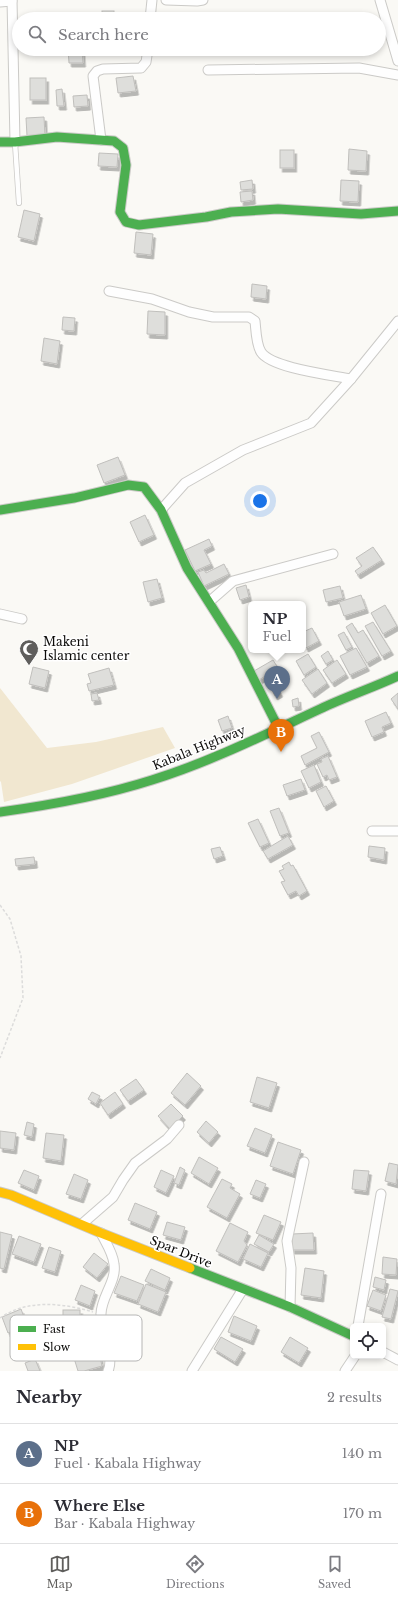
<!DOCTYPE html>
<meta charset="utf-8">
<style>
:root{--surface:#fff;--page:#f2f2f3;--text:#2b2b33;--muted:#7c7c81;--line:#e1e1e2;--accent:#5f5e5c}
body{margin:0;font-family:"Libre Baskerville",serif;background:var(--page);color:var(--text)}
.controls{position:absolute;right:12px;bottom:12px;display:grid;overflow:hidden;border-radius:6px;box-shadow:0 2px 6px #0003}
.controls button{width:36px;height:36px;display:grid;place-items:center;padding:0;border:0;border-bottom:1px solid var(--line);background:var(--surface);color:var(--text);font:20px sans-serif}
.you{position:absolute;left:260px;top:501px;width:14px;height:14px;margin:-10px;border:3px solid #fff;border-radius:50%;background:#1a73e8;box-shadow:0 0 0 6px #1a73e833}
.badge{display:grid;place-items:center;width:26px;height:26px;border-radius:50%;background:var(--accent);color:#fff;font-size:13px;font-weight:700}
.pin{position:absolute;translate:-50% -33px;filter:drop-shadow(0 1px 2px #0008)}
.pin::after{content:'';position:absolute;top:21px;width:14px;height:12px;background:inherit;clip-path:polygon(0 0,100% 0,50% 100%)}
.popup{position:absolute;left:248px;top:601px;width:58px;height:52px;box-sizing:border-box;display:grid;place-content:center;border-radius:6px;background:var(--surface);filter:drop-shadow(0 1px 3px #0005);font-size:13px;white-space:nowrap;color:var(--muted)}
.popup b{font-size:15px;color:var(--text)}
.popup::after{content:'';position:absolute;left:50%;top:100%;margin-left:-8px;border:8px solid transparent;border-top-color:var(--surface)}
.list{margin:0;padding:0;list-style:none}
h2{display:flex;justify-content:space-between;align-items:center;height:52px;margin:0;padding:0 16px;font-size:17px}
h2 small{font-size:13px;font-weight:400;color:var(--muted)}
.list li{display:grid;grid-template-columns:26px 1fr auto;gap:12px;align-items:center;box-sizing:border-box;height:60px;padding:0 16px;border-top:1px solid var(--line)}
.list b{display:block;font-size:15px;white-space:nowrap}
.list p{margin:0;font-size:13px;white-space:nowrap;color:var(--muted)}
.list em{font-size:13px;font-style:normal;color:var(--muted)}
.icon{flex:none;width:22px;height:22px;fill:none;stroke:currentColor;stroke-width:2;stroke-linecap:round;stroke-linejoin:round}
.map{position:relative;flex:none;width:398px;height:1371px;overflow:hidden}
.search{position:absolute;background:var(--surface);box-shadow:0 2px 6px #0003;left:12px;right:12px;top:12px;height:44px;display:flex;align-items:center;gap:10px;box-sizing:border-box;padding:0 14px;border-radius:22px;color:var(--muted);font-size:15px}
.sheet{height:172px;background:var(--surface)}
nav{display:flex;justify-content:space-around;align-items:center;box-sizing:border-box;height:56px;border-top:1px solid var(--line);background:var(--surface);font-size:11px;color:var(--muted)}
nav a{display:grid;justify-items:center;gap:2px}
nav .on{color:var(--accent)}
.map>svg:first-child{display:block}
</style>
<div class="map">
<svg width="398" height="1371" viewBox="0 0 398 1371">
<defs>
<filter id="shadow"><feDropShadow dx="2.5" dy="4" stdDeviation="0" flood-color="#0004"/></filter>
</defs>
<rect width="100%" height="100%" fill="#faf9f5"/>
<polygon fill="#f1e7d0" points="0,688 47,748 96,742 163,727 175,748 72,784 4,802 1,782 0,781"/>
<g fill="#dededb" stroke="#c0bfbc" filter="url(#shadow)">
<rect x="102" y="11" width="12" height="8"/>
<polygon points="68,49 82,49 83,63 69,63"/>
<polygon points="133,76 136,91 118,93 116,78"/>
<rect x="30" y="78" width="16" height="22"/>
<polygon points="62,89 64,106 57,106 56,90"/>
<polygon points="87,95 88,106 74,107 73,96"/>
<polygon points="44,117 45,136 27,136 26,118"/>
<polygon points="349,149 367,151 366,171 348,170"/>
<rect x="280" y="150" width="14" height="18"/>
<polygon points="99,153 118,154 117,167 98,166"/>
<polygon points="252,180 253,189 241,190 240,182"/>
<polygon points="341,180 359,181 358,202 340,201"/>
<polygon points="252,191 253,200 241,202 240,192"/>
<polygon points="24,210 40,214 34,241 18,237"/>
<polygon points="136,232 153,234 151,255 134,253"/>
<polygon points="252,284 267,286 266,299 251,297"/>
<polygon points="148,311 165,312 165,335 147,334"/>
<polygon points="63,317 75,318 74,331 62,330"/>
<polygon points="44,338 60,341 57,364 41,361"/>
<polygon points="118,457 125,475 104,483 97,465"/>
<polygon points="145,515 154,535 139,542 130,522"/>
<polygon points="209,539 212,546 204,550 211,564 195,571 185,550"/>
<polygon points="373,547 382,560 358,575 355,571 362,566 356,558"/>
<polygon points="224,564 229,574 204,586 198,572 204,570 206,573"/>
<polygon points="157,579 162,598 148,602 143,582"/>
<polygon points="246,585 249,597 240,600 236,588"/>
<polygon points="340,586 343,598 326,602 323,590"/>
<polygon points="361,595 366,609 344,616 339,602"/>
<polygon points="385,605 397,626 383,634 371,613"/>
<polygon points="373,622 391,651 382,656 365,626"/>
<polygon points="352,623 358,633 363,630 379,656 367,663 346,627"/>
<polygon points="312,628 319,641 306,648 303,642 303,632"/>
<polygon points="344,632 352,647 346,650 338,635"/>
<polygon points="356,648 367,667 350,675 340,656"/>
<polygon points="328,651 333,660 326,664 321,656"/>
<polygon points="308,654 316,667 304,675 296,661"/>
<polygon points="273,660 278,668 259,680 254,671"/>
<polygon points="337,660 346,674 332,683 323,670"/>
<polygon points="33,667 49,671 45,688 29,684"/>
<polygon points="109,668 114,685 89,691 87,684 91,683 88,674"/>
<polygon points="318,669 327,683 312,694 302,680"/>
<polygon points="276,685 280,693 275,696 271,688"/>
<polygon points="97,693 99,700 92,701 91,694"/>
<polygon points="398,693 398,709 391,699"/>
<polygon points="298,698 299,706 293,707 292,700"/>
<polygon points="386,712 391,723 382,727 384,732 372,737 365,721"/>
<polygon points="228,716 232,728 222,731 218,720"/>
<polygon points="319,732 329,752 305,765 301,756 317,748 311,736"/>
<polygon points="328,756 337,777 329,780 327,775 323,777 317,764 322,762 321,759"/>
<polygon points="314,765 321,782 309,788 301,771"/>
<polygon points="301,779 305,790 287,796 283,785"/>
<polygon points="326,786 334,801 324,807 316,791"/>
<polygon points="279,808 289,833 280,836 270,811"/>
<polygon points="258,819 269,843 260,847 248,823"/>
<polygon points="288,836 293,845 268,859 263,851"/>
<polygon points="369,846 385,848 384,860 368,857"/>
<polygon points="220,847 223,856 214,859 211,849"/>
<polygon points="34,857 35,864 16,866 15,859"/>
<polygon points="289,862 291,866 293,865 307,891 299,896 296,891 288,895 281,882 285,881 279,871 284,869 282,866"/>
<polygon points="187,1073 201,1086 185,1105 171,1093"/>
<polygon points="257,1077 277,1083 269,1108 250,1102"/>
<polygon points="136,1079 144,1090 128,1101 120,1090"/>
<polygon points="92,1092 100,1096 96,1104 88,1099"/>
<polygon points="115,1092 123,1104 108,1115 100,1103"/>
<polygon points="171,1104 183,1116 170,1129 158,1116"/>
<polygon points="206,1121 218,1132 209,1143 197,1132"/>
<polygon points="27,1122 34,1124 32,1137 24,1135"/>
<polygon points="255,1128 272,1135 265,1153 247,1146"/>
<polygon points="0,1131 16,1133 14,1150 0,1148"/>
<polygon points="46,1133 64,1135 61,1161 43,1158"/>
<polygon points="278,1142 301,1150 293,1174 270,1166"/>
<polygon points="199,1157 218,1168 209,1184 191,1173"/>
<polygon points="389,1163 398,1165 396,1184 385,1181"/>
<polygon points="180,1167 185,1170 179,1185 174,1183"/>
<polygon points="24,1170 39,1176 34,1190 18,1183"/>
<polygon points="161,1170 174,1176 166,1193 154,1187"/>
<polygon points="354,1170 369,1171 366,1191 352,1189"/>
<polygon points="74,1174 88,1180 81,1199 66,1194"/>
<polygon points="222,1179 232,1184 230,1188 240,1194 227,1218 207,1207"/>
<polygon points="256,1180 266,1184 260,1198 250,1194"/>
<polygon points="135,1203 157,1212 150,1229 128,1220"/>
<polygon points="264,1215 281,1222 273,1240 256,1233"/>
<polygon points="167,1222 185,1227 181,1240 163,1235"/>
<polygon points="230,1223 248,1232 244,1241 247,1245 238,1262 216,1251"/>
<polygon points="0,1232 12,1235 4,1269 0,1268"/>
<polygon points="313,1233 314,1250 292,1250 292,1234"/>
<polygon points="259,1235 274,1244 269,1252 254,1244"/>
<polygon points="19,1236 41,1244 34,1262 12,1254"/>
<polygon points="250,1244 268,1253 261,1267 243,1259"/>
<polygon points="49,1247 61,1251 55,1272 42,1268"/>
<polygon points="94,1253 108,1264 97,1278 83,1267"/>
<polygon points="383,1257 397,1259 396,1275 382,1274"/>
<polygon points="305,1268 324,1271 321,1298 301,1295"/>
<polygon points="151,1269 170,1278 165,1290 145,1281"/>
<polygon points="121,1276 144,1285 137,1301 114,1293"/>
<polygon points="375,1277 386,1280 384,1290 373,1287"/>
<polygon points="146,1284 166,1292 158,1312 138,1304"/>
<polygon points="81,1285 95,1291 90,1306 75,1300"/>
<polygon points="390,1289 398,1291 391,1319 382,1317"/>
<polygon points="373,1290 386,1295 381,1311 367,1306"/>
<polygon points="21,1309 27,1325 8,1333 2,1317"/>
<rect x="63" y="1310" width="17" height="16"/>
<polygon points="234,1316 257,1326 251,1341 228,1332"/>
<polygon points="221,1337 243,1349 235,1362 214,1349"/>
<polygon points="290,1337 308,1348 299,1363 281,1352"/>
<polygon points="98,1348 102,1366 84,1371 78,1371 73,1355"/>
<polygon points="35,1359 40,1371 28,1371 25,1363"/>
</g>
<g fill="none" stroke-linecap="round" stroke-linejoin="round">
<g stroke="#cbcac7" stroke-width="6">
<polyline id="lane" points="15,143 19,203"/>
</g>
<g stroke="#cbcac7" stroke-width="11">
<g id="street">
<polyline points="12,0 15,142"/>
<polyline points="166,0 197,1 203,0"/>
<polyline points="380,0 398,61"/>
<polyline points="0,2 12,1"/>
<polyline points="150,19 152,0"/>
<polyline points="208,70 359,68 398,75"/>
<polyline points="101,140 93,76 97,71 103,69 141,68 146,62 148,49"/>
<path d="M109,291L152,299L189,312L213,317H249L255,321C256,330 256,344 261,352C271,368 331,375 351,379"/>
<polyline points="161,510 185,483 243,450 311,423 351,379 398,321"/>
<polyline points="209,602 233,581 333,554"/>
<polyline points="0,614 22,619"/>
<polyline points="372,831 398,831"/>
<polyline points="82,1224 113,1197 123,1180 135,1163 167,1139 179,1125"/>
<path d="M101,1233C106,1243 113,1253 114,1264C117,1281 101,1297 101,1314C100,1331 115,1356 108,1371"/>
<polyline points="290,1307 291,1268 287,1241 304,1162"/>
<polyline points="358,1326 381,1194"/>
<polyline points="383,1352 398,1360"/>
<polyline points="192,1371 243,1289"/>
<polyline points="345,1371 355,1356"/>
</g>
</g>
<g stroke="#cbcac7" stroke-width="11">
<g id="fast">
<polyline points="0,142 15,142 57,137 114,141 123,148 126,165 120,212 126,222 139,225 206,217 231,212 278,209 361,214 398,211"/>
<polyline points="0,510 74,498 128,485 144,487 161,510 187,568 238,648 279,729"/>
<path d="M0,812C51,805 102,796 152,780C210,762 264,735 320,709C345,697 372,688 398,676"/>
<polyline points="190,1268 290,1307 353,1336"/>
</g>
</g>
<g stroke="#cbcac7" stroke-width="11">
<polyline id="slow" points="0,1192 11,1195 101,1233 190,1268"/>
</g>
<g stroke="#dcdcdb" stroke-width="1.5" stroke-dasharray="3 2" stroke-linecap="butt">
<polyline points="0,905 10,919 21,956 23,998 0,1058"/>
<path d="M0,1318C27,1299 63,1303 93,1312"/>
</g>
<use href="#lane" stroke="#fefefe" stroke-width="4.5"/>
<use href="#street" stroke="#fefefe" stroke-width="9"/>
<use href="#fast" stroke="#4caf50" stroke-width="9"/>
<use href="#slow" stroke="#ffc107" stroke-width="9"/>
</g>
<defs>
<g id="mosque-pin" transform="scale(1)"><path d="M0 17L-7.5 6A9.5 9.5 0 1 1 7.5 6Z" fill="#5f5e5c" stroke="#fff"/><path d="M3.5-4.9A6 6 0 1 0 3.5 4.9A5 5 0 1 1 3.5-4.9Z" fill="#fff"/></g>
</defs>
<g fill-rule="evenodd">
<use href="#mosque-pin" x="29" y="649"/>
</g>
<g text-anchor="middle" stroke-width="3" stroke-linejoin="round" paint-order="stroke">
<g font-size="12" fill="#0c0b09" stroke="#fff" text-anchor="start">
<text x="43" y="646">Makeni<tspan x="43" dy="14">Islamic center</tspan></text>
</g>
<g font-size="12" fill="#0c0b09" stroke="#fff">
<text transform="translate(199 748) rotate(-22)" y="4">Kabala Highway</text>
<text transform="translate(181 1252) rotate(22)" y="4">Spar Drive</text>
</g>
</g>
<rect x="10" y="1315" width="132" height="46" rx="6" fill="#fff" stroke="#b6b6b5" stroke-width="1"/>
<rect x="18" y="1326" width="18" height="6" fill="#4caf50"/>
<rect x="18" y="1344" width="18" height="6" fill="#ffc107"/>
<g font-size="11" fill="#0c0b09">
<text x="43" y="1333">Fast</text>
<text x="43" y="1351">Slow</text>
</g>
</svg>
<div class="controls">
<button><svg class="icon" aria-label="locate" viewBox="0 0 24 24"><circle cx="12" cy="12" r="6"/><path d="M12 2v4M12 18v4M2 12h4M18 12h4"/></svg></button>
</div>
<div class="you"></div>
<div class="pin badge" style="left:277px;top:699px;background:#5c6f8a">A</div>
<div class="popup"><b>NP</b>Fuel</div>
<div class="pin badge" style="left:281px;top:752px;background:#e8710a">B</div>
<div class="search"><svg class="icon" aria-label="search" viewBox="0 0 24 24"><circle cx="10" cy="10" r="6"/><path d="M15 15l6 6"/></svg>Search here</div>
</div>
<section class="sheet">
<h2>Nearby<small>2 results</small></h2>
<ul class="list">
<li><span class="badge" style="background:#5c6f8a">A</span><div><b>NP</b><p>Fuel · Kabala Highway</p></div><em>140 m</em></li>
<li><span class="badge" style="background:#e8710a">B</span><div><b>Where Else</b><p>Bar · Kabala Highway</p></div><em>170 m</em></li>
</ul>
</section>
<nav>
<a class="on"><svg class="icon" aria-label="map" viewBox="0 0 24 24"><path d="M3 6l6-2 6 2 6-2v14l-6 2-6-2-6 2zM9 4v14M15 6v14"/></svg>Map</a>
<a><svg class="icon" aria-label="directions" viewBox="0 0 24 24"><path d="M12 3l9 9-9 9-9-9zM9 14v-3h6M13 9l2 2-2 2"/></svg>Directions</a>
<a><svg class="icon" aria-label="saved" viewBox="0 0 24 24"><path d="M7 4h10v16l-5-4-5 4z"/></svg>Saved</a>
</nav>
